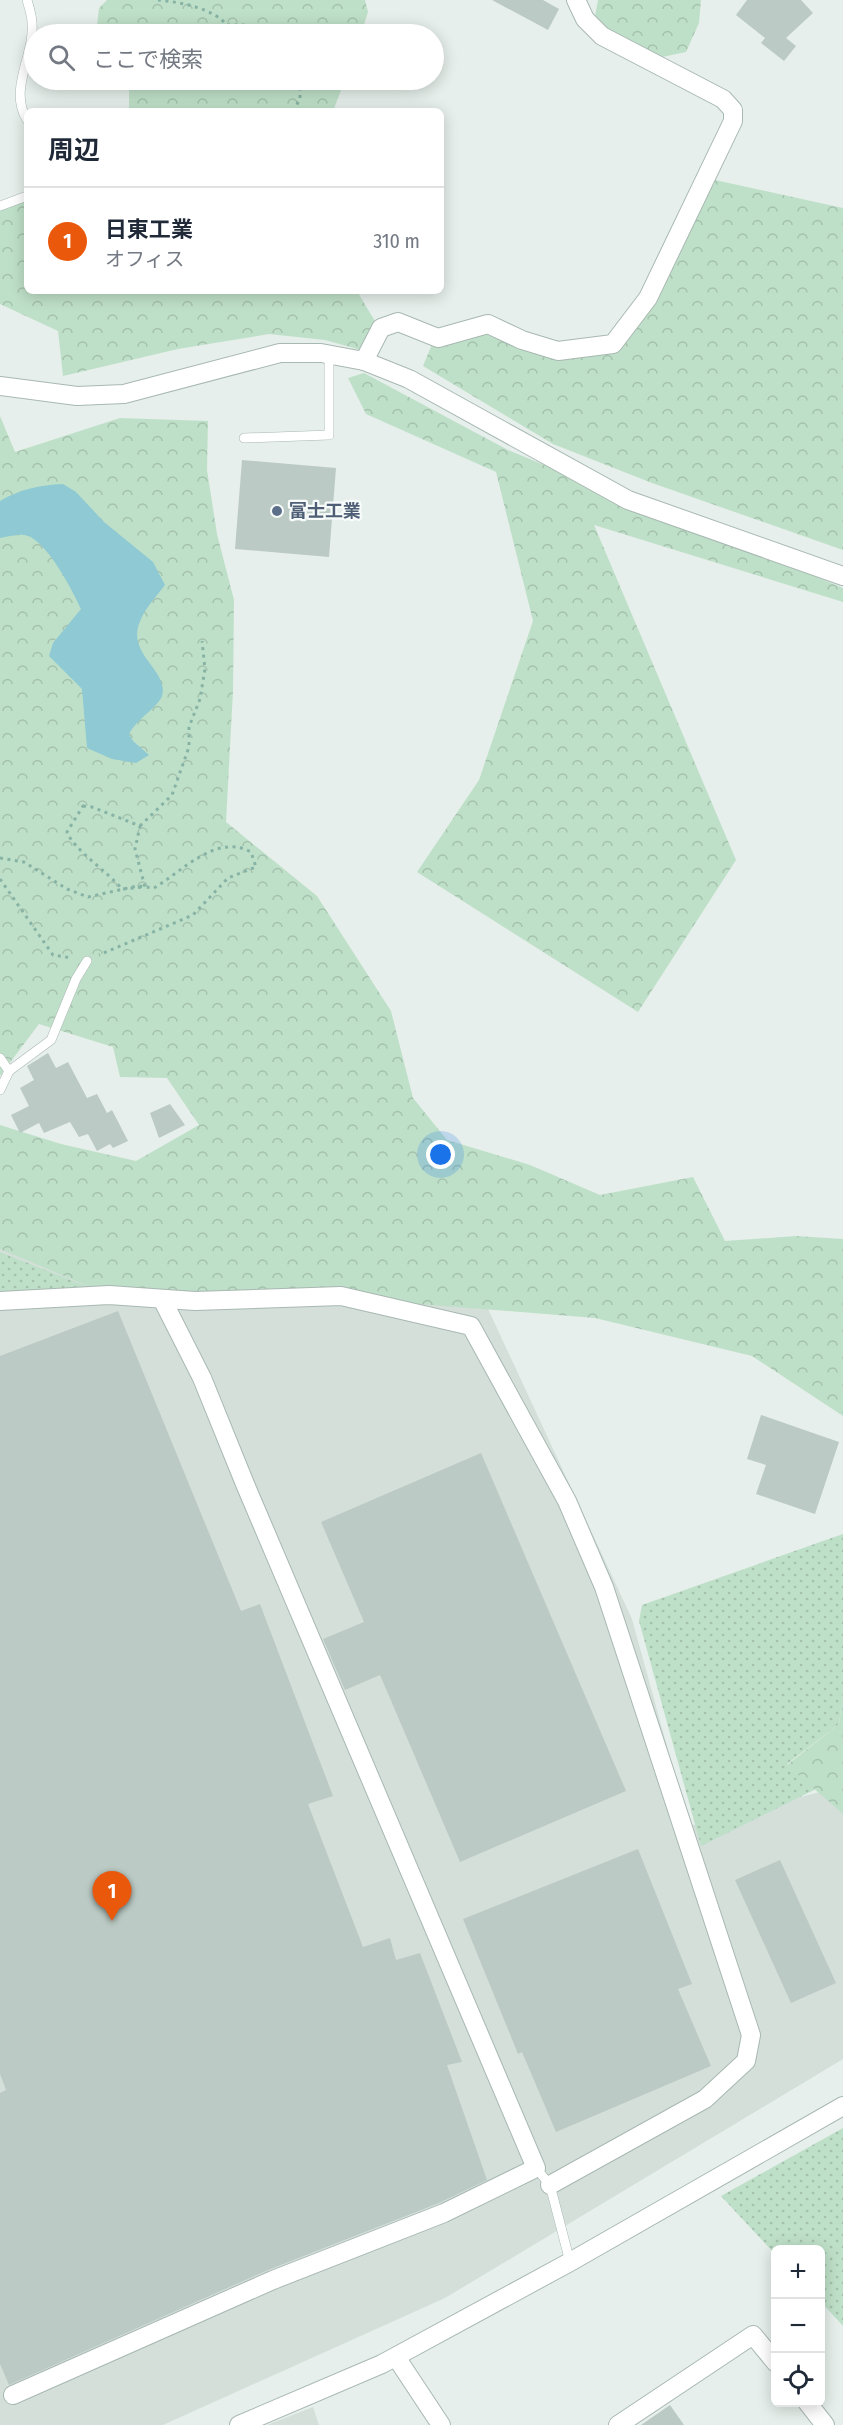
<!DOCTYPE html>
<html lang="ja">
<meta charset="utf-8">
<style>
:root{--surface:#fff;--page:#f2f2f3;--text:#1f2937;--muted:#747a83;--line:#e0e1e3;--accent:#ea580c}
body{margin:0;font-family:"Fira Sans Condensed","Noto Sans JP",sans-serif;background:var(--page);color:var(--text)}
.controls{position:absolute;right:18px;bottom:18px;display:grid;overflow:hidden;border-radius:9px;box-shadow:0 3px 15px #0003}
.controls button{width:54px;height:54px;display:grid;place-items:center;padding:0;border:0;border-bottom:2px solid var(--line);background:var(--surface);color:var(--text);font:30px sans-serif}
.you{position:absolute;left:441px;top:1155px;width:21px;height:21px;margin:-15px;border:4px solid #fff;border-radius:50%;background:#1a73e8;box-shadow:0 0 0 9px #1a73e833}
.badge{display:grid;place-items:center;width:39px;height:39px;border-radius:50%;background:var(--accent);color:#fff;font-size:20px;font-weight:700}
.pin{position:absolute;translate:-50% -50px;filter:drop-shadow(0 2px 3px #0008)}
.pin::after{content:'';position:absolute;top:32px;width:21px;height:18px;background:inherit;clip-path:polygon(0 0,100% 0,50% 100%)}
.list{margin:0;padding:0;list-style:none}
h2{display:flex;justify-content:space-between;align-items:center;height:78px;margin:0;padding:0 24px;font-size:26px}
h2 small{font-size:20px;font-weight:400;color:var(--muted)}
.list li{display:grid;grid-template-columns:39px 1fr auto;gap:18px;align-items:center;box-sizing:border-box;height:108px;padding:0 24px;border-top:2px solid var(--line)}
.list b{display:block;font-size:22px;white-space:nowrap}
.list p{margin:0;font-size:20px;white-space:nowrap;color:var(--muted)}
.list em{font-size:20px;font-style:normal;color:var(--muted)}
.icon{flex:none;width:33px;height:33px;fill:none;stroke:currentColor;stroke-width:2;stroke-linecap:round;stroke-linejoin:round}
.map{position:relative;flex:none;width:843px;height:2425px;overflow:hidden}
.search{position:absolute;background:var(--surface);box-shadow:0 3px 15px #0003;left:24px;top:24px;width:420px;height:66px;display:flex;align-items:center;gap:15px;box-sizing:border-box;padding:0 21px;border-radius:33px;color:var(--muted);font-size:22px}
.panel{position:absolute;background:var(--surface);box-shadow:0 3px 15px #0003;left:24px;top:108px;width:420px;height:186px;border-radius:9px}
.map>svg:first-child{display:block}
</style>
<div class="map">
<svg width="843" height="2425" viewBox="0 0 843 2425">
<defs>
<pattern id="grass-dots" width="8" height="8" patternUnits="userSpaceOnUse" patternTransform="scale(1.5)"><rect width="8" height="8" fill="#bfe0c8"/><path d="M2 2h.1M6 6h.1" fill="none" stroke="#a4c1ad" stroke-width="1.8" stroke-linecap="round"/></pattern>
<pattern id="forest-crowns" width="20" height="18" patternUnits="userSpaceOnUse" patternTransform="scale(1.5)"><rect width="20" height="18" fill="#bfe0c8"/><path d="M2 6a3 3 0 1 1 6 0M12 15a3 3 0 1 1 6 0" fill="none" stroke="#a4c1ad"/></pattern>
</defs>
<rect width="100%" height="100%" fill="#e6efeb"/>
<g fill="#d4dfda">
<polygon points="0,1237 470,1270 632,1619 689,1826 843,1786 843,2059 445,2298 163,2425 0,2425"/>
<polygon points="313,2407 319,2425 267,2425"/>
</g>
<g fill="url(#grass-dots)">
<polygon points="0,1252 109,1295 0,1304"/>
<polygon points="843,1534 843,1694 839,1724 787,1764 816,1789 701,1846 639,1621 642,1605"/>
<polygon points="843,2128 843,2326 821,2302 820,2250 776,2250 775,2254 721,2196"/>
</g>
<g fill="url(#forest-crowns)">
<polygon points="107,0 365,0 368,12 361,34 96,34 99,8"/>
<polygon points="598,0 701,0 699,23 686,52 648,60 593,27"/>
<polygon points="129,80 345,80 333,111 129,111"/>
<polygon points="706,178 843,208 843,550 652,483 553,444 423,366 435,337 469,331 572,352 618,345"/>
<polygon points="27,198 27,291 357,291 379,328 361,350 325,340 269,334 178,349 63,376 58,331 0,304 0,201 3,205"/>
<polygon points="364,373 508,450 843,588 843,602 594,525 736,860 638,1012 417,872 479,780 533,621 496,472 366,414 348,378"/>
<polygon points="0,416 15,452 120,418 208,421 207,470 217,534 234,600 233,691 226,822 317,896 391,1011 413,1098 447,1140 530,1165 600,1195 693,1177 725,1241 796,1236 843,1239 843,1416 752,1356 595,1318 317,1296 109,1295 0,1249 0,1125 61,1144 136,1161 199,1125 167,1078 120,1077 113,1047 39,1024 0,1076"/>
<polygon points="843,1692 843,1814 787,1765 839,1724"/>
</g>
<path fill="#8ec9d4" d="M63,484L76,492L104,522L153,562L165,585C156,597 144,609 139,624C128,655 169,671 162,696C158,707 137,719 129,734L133,741L149,755L136,763L112,759L87,748L82,689L49,656L53,643L81,609C73,591 45,537 24,535C17,534 7,537 0,538V501C21,489 39,485 63,484Z"/>
<g fill="#bbcac4">
<polygon points="492,0 543,0 559,9 548,30"/>
<polygon points="747,0 801,0 813,13 786,38 796,46 784,61 761,43 765,38 736,15"/>
<polygon points="242,460 336,468 329,557 235,549"/>
<polygon points="48,1053 56,1068 68,1062 87,1098 97,1094 107,1113 112,1110 128,1141 113,1148 110,1144 97,1151 88,1134 79,1137 70,1122 44,1133 39,1123 20,1133 11,1115 29,1106 20,1088 34,1080 27,1066"/>
<polygon points="170,1104 185,1125 159,1138 150,1113"/>
<polygon points="118,1311 241,1611 260,1604 333,1796 308,1804 363,1947 390,1938 396,1960 420,1953 462,2062 447,2065 487,2180 439,2203 268,2270 9,2385 0,2364 0,2093 6,2090 0,2074 0,1356"/>
<polygon points="761,1415 839,1442 815,1514 756,1494 766,1465 747,1459"/>
<polygon points="481,1453 626,1791 460,1862 380,1675 345,1690 323,1639 364,1622 321,1522"/>
<polygon points="638,1849 692,1984 678,1989 711,2066 556,2132 522,2052 518,2054 463,1919"/>
<polygon points="780,1860 836,1983 791,2003 735,1880"/>
<polygon points="670,2405 684,2425 641,2425"/>
</g>
<g fill="none" stroke-linecap="round" stroke-linejoin="round">
<g stroke="#a8b8b2" stroke-width="10">
<g id="service">
<path d="M27,0C29,7 32,16 32,23C35,55 8,89 27,120"/>
<polyline points="0,206 27,196"/>
<polyline points="244,438 329,435 329,354"/>
<polyline points="0,1058 9,1071 0,1090"/>
<polyline points="9,1071 51,1040 76,979 87,961"/>
<polyline points="536,2168 550,2185 570,2262"/>
</g>
</g>
<g stroke="#a8b8b2" stroke-width="20">
<g id="minor">
<polyline points="364,361 381,328 398,322 438,338 488,324 522,340 558,351 613,344 648,298 733,121 733,110 723,99 602,36 585,19 576,0"/>
<polyline points="0,1301 109,1295 195,1301 341,1296 471,1326 567,1501 604,1587 751,2035 746,2061 705,2099 550,2185"/>
<polyline points="396,2357 441,2425"/>
<polyline points="13,2395 273,2280 444,2213 536,2168 245,1484 202,1378 162,1299"/>
<polyline points="807,2402 825,2425"/>
<polyline points="618,2425 753,2335 776,2363"/>
</g>
</g>
<g stroke="#a8b8b2" stroke-width="20">
<g id="tertiary">
<polyline points="0,386 77,396 124,394 280,353 321,353 364,361 409,379 628,500 843,576"/>
<polyline points="239,2425 382,2364 570,2262 843,2106"/>
</g>
</g>
<g stroke="#86b3a5" stroke-width="3" stroke-dasharray="3 4.5" stroke-linecap="butt">
<path d="M158,0C179,2 213,8 227,25H244L243,34"/>
<polyline points="293,111 300,99 300,80"/>
<path d="M83,806L92,807L140,826L135,849L145,887L122,889C108,872 73,849 67,832Z"/>
<polyline points="140,826 172,795 189,747 189,727 200,699 205,669 202,641"/>
<path d="M0,858L24,862L67,889L88,897L137,886L154,888C183,871 216,833 251,852L256,867L228,878L193,915L99,955"/>
<polyline points="0,879 53,955 72,958"/>
</g>
<use href="#service" stroke="#fff" stroke-width="9"/>
<use href="#minor" stroke="#fff" stroke-width="18"/>
<use href="#tertiary" stroke="#fff" stroke-width="18"/>
</g>
<circle fill="#5c6f8a" stroke="#f7fbf9" stroke-width="2" cx="277" cy="511" r="6"/>
<g text-anchor="middle" stroke-width="4.5" stroke-linejoin="round" paint-order="stroke">
<g font-size="18" font-weight="bold" fill="#4e5e75" stroke="#f7fbf9" text-anchor="start">
<text x="289" y="517">富士工業</text>
</g>
</g>
</svg>
<div class="controls">
<button>+</button>
<button>−</button>
<button><svg class="icon" aria-label="locate" viewBox="0 0 24 24"><circle cx="12" cy="12" r="6"/><path d="M12 2v4M12 18v4M2 12h4M18 12h4"/></svg></button>
</div>
<div class="you"></div>
<div class="pin badge" style="left:112px;top:1921px">1</div>
<div class="search"><svg class="icon" aria-label="search" viewBox="0 0 24 24"><circle cx="10" cy="10" r="6"/><path d="M15 15l6 6"/></svg>ここで検索</div>
<section class="panel">
<h2>周辺<small></small></h2>
<ul class="list">
<li><span class="badge">1</span><div><b>日東工業</b><p>オフィス</p></div><em>310 m</em></li>
</ul>
</section>
</div>
